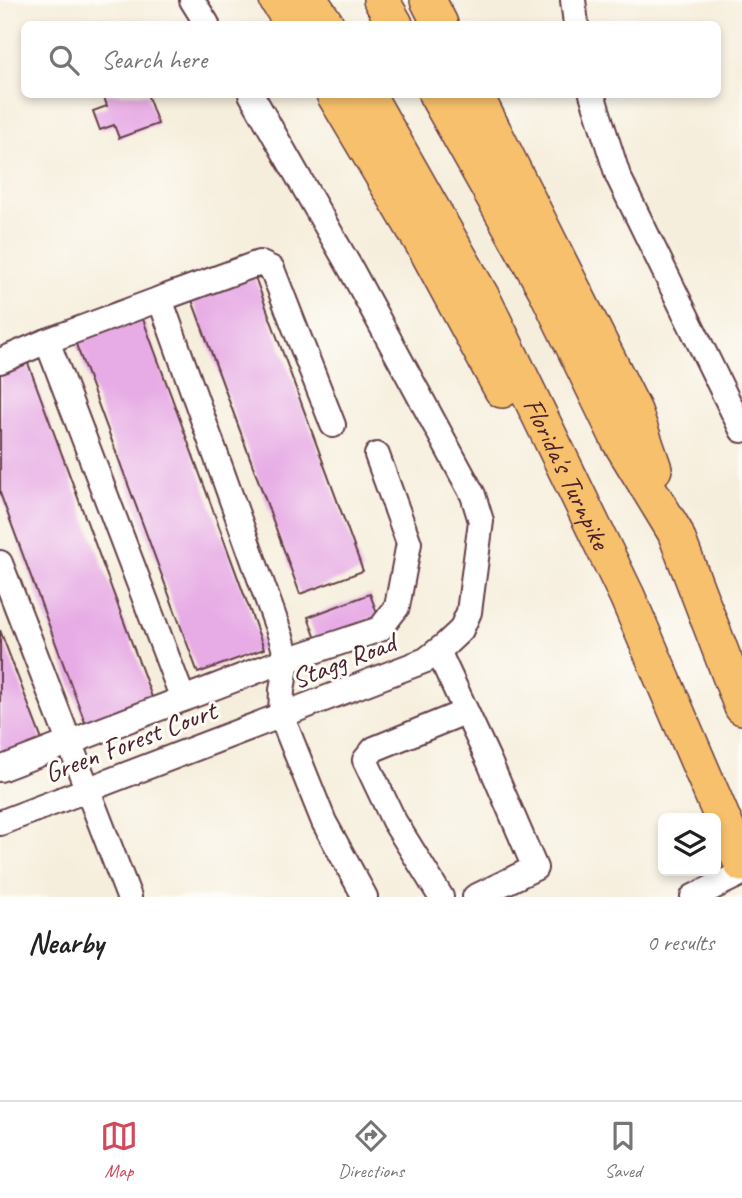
<!DOCTYPE html>
<style>
:root{--surface:#fff;--page:#f6f6f6;--text:#222;--muted:#767676;--line:#e0e0e0;--accent:#d1495b}
body{margin:0;font-family:Caveat,sans-serif;background:var(--page);color:var(--text)}
.controls{position:absolute;right:21px;bottom:21px;display:grid;overflow:hidden;border-radius:10px;box-shadow:0 4px 10px #0003}
.controls button{width:63px;height:63px;display:grid;place-items:center;padding:0;border:0;border-bottom:2px solid var(--line);background:var(--surface);color:var(--text);font:35px sans-serif}
.list{margin:0;padding:0;list-style:none}
h2{display:flex;justify-content:space-between;align-items:center;height:91px;margin:0;padding:0 28px;font-size:30px}
h2 small{font-size:23px;font-weight:400;color:var(--muted)}
.icon{flex:none;width:38px;height:38px;fill:none;stroke:currentColor;stroke-width:2;stroke-linecap:round;stroke-linejoin:round}
.map{position:relative;flex:none;width:742px;height:897px;overflow:hidden}
.search{position:absolute;background:var(--surface);box-shadow:0 4px 10px #0003;left:21px;right:21px;top:21px;height:77px;display:flex;align-items:center;gap:18px;box-sizing:border-box;padding:0 24px;border-radius:10px;color:var(--muted);font-size:26px}
.sheet{height:203px;background:var(--surface)}
nav{display:flex;justify-content:space-around;align-items:center;box-sizing:border-box;height:98px;border-top:2px solid var(--line);background:var(--surface);font-size:19px;color:var(--muted)}
nav a{display:grid;justify-items:center;gap:4px}
nav .on{color:var(--accent)}
.map>svg:first-child{display:block}
</style>
<div class="map">
<svg width="742" height="897" viewBox="0 0 742 897">
<rect width="100%" height="100%" fill="#fdfcf7"/>
<filter id="ink" filterUnits="userSpaceOnUse"><feTurbulence type="fractalNoise" baseFrequency=".0143" numOctaves="2"/><feDisplacementMap in="SourceGraphic" scale="14" xChannelSelector="R" yChannelSelector="G"/><feConvolveMatrix kernelMatrix="1 2 1 2 8 2 1 2 1" color-interpolation-filters="sRGB"/></filter>
<filter id="wash" filterUnits="userSpaceOnUse"><feTurbulence type="fractalNoise" baseFrequency=".00686" numOctaves="4" result="noise"/><feDisplacementMap in="SourceGraphic" scale="28" xChannelSelector="R" yChannelSelector="G"/><feGaussianBlur stdDeviation="1.57" result="paint"/><feColorMatrix in="noise" values="0 0 0 0 0 0 0 0 0 0 0 0 0 0 0 0 0 1.4 0 .05"/><feComposite in="paint" operator="in"/></filter>
<g filter="url(#wash)">
<rect width="100%" height="100%" fill="#f6eedc"/>
<g id="blocks">
<g fill="#e7ace5">
<polygon points="103,94 147,94 158,124 119,138 114,125 100,130 93,111 107,106"/>
<polygon points="255,277 363,571 300,594 192,300"/>
<polygon points="140,311 264,649 198,673 73,336"/>
<polygon points="28,363 153,700 86,725 0,493 0,374"/>
<polygon points="370,594 378,616 316,639 308,617"/>
<polygon points="0,630 43,743 0,758"/>
</g>
</g>
</g>
<g filter="url(#ink)">
<use href="#blocks" fill-opacity="0" stroke="#643e46" stroke-width="2"/>
<g fill="none" stroke-linecap="round" stroke-linejoin="round">
<g stroke="#643e46" stroke-width="28">
<g id="minor">
<polyline points="192,0 207,24"/>
<polyline points="573,0 576,24"/>
<polyline points="592,94 618,176 742,430"/>
<polyline points="160,299 259,263 272,269 333,425"/>
<polyline points="47,341 183,699"/>
<polyline points="0,361 47,341 160,299 282,640 287,660 282,690 281,715 324,822 365,897"/>
<polyline points="0,563 129,897"/>
<polyline points="438,651 489,761 535,868 475,897"/>
<polyline points="0,769 272,665 380,629 397,607 409,543 377,455"/>
<polyline points="0,823 426,660 445,645 461,630 469,612 481,521 473,495 352,271 251,94"/>
<polyline points="441,897 394,821 365,760 374,749 465,712"/>
<polyline points="693,897 742,873"/>
</g>
</g>
<g stroke="#643e46" stroke-width="38">
<g id="highway">
<polyline points="277,0 293,24"/>
<polyline points="310,0 326,24"/>
<polyline points="381,0 395,24"/>
<polyline points="428,0 440,24"/>
<polyline points="334,94 426,249 502,390"/>
<path id="s1" d="M367,94L483,299L627,596L742,864"/>
<polyline points="436,94 546,290 619,440 675,532 742,707"/>
<polyline points="475,94 634,411 654,469"/>
</g>
</g>
<use href="#minor" stroke="#fff" stroke-width="24"/>
<use href="#highway" stroke="#f7c06c" stroke-width="35"/>
</g>
</g>
<g text-anchor="middle" stroke-width="6" stroke-linejoin="round" paint-order="stroke">
<g font-size="28" fill="#4a1f2b" stroke="#fdfcf7">
<text dy="10" stroke="none"><textPath href="#s1" startOffset="429">Florida's Turnpike</textPath></text>
<text transform="translate(343 660) rotate(-21)" y="10">Stagg Road</text>
<text transform="translate(130 741) rotate(-21)" y="10">Green Forest Court</text>
</g>
</g>
</svg>
<div class="controls">
<button><svg class="icon" aria-label="layers" viewBox="0 0 24 24"><path d="M12 4l9 5-9 5-9-5zM3 14l9 5 9-5"/></svg></button>
</div>
<div class="search"><svg class="icon" aria-label="search" viewBox="0 0 24 24"><circle cx="10" cy="10" r="6"/><path d="M15 15l6 6"/></svg>Search here</div>
</div>
<section class="sheet">
<h2>Nearby<small>0 results</small></h2>
<ul class="list">
</ul>
</section>
<nav>
<a class="on"><svg class="icon" aria-label="map" viewBox="0 0 24 24"><path d="M3 6l6-2 6 2 6-2v14l-6 2-6-2-6 2zM9 4v14M15 6v14"/></svg>Map</a>
<a><svg class="icon" aria-label="directions" viewBox="0 0 24 24"><path d="M12 3l9 9-9 9-9-9zM9 14v-3h6M13 9l2 2-2 2"/></svg>Directions</a>
<a><svg class="icon" aria-label="saved" viewBox="0 0 24 24"><path d="M7 4h10v16l-5-4-5 4z"/></svg>Saved</a>
</nav>
